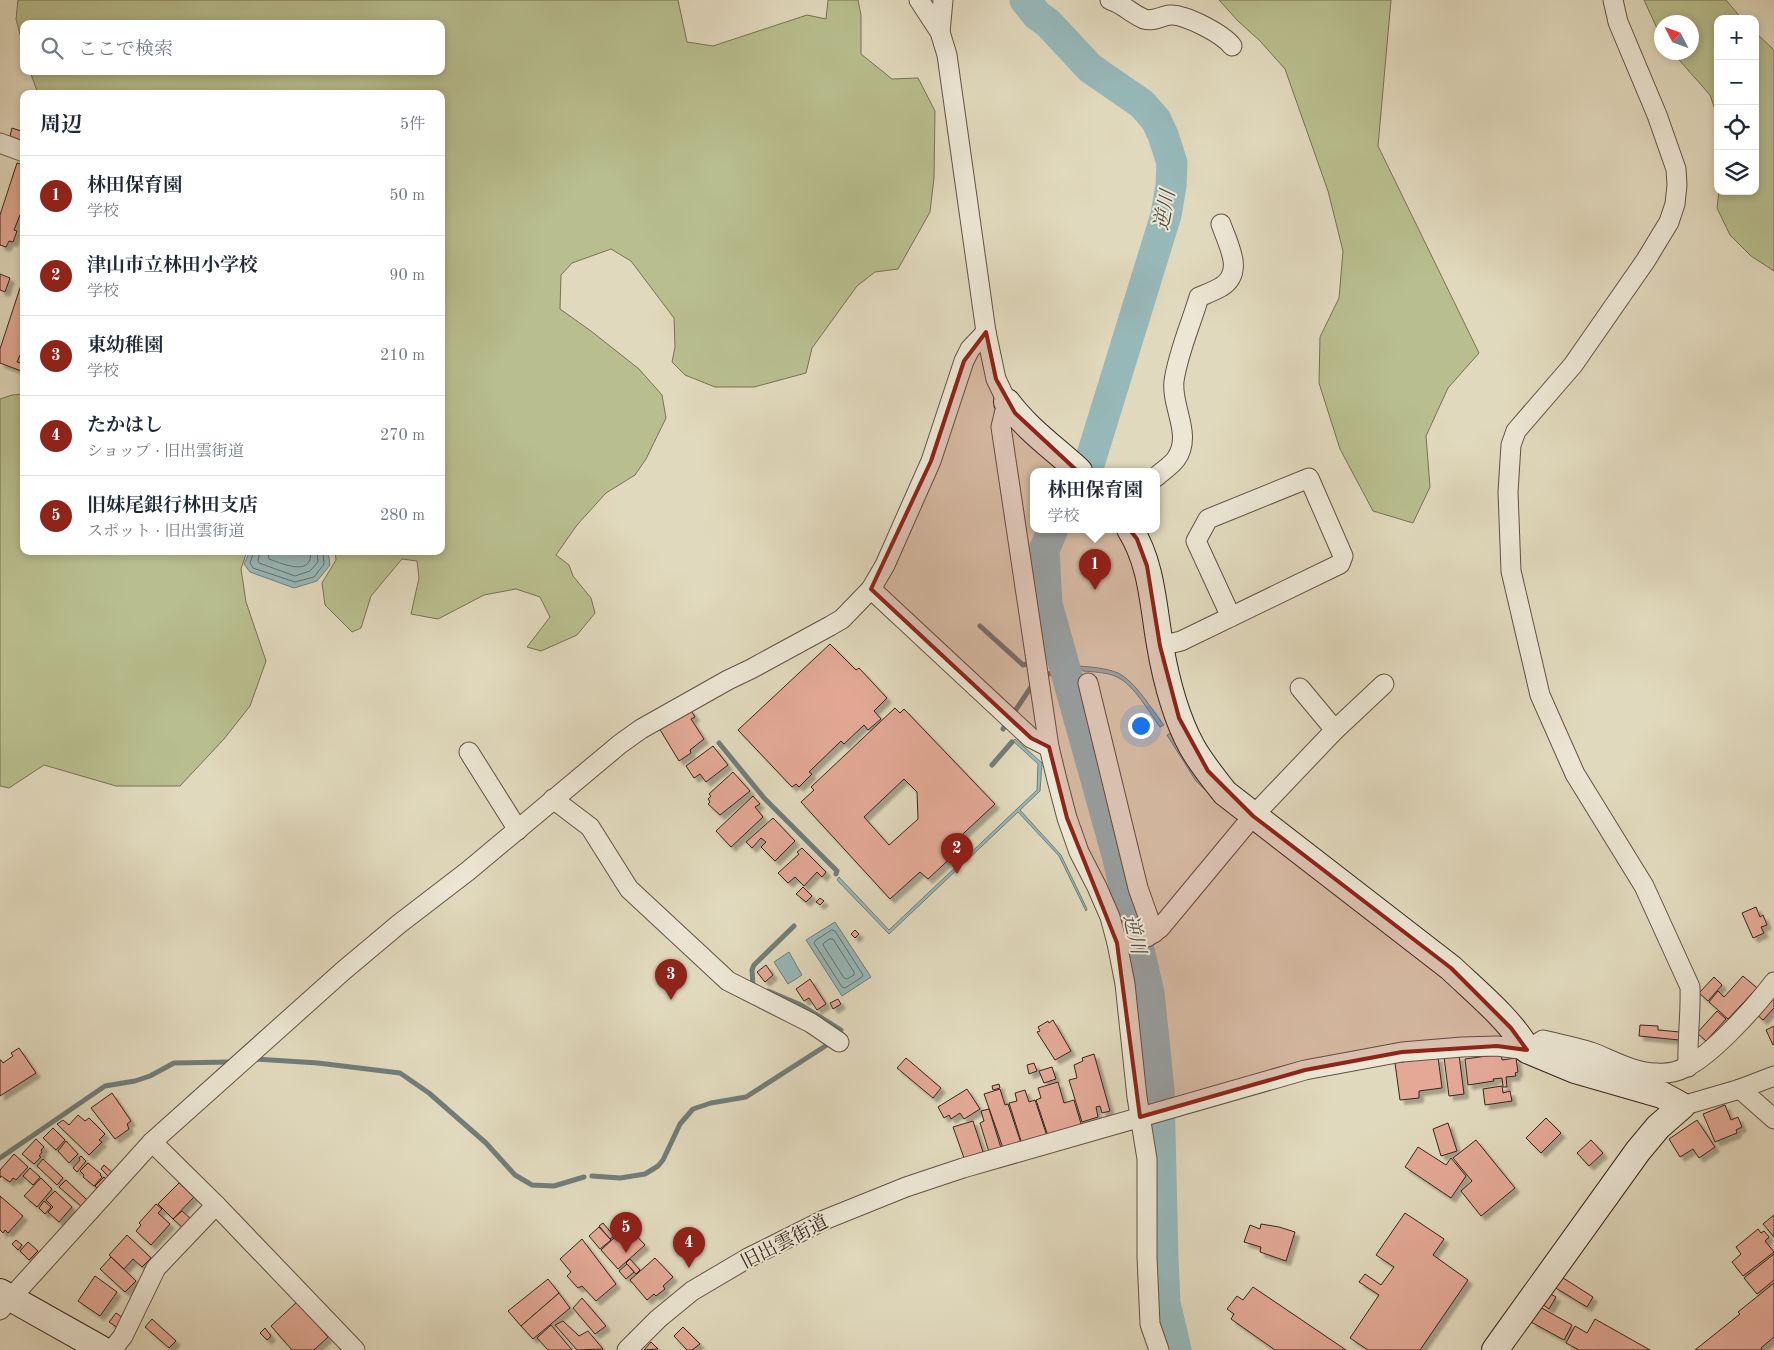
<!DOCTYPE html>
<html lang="ja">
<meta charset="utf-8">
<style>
:root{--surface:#fff;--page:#f6f6f7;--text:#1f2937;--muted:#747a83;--line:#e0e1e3;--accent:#8f2418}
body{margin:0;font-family:"Old Standard TT","Noto Serif JP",serif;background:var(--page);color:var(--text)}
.controls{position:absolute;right:15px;top:15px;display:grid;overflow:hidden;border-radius:10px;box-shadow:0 2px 8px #0003}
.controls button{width:45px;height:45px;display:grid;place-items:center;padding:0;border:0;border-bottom:1px solid var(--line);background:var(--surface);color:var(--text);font:25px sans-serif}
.compass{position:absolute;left:1654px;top:15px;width:45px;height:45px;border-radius:50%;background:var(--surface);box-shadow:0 2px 8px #0003;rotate:312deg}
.you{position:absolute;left:1140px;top:725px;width:18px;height:18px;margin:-12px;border:4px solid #fff;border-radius:50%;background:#1a73e8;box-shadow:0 0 0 8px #1a73e833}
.badge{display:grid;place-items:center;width:32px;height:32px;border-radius:50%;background:var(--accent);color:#fff;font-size:16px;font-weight:700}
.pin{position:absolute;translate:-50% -41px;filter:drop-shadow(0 1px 2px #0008)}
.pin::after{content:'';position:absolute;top:26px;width:18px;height:15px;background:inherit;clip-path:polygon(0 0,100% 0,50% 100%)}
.popup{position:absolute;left:1030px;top:468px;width:130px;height:65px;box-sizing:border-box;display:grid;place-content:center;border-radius:10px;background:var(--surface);filter:drop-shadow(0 1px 4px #0005);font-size:16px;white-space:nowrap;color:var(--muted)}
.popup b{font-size:19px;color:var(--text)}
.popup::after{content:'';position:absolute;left:50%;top:100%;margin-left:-10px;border:10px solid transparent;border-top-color:var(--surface)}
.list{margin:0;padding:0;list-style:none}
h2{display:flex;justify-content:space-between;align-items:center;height:65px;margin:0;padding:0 20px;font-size:21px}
h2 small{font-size:16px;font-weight:400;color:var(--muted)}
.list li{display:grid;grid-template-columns:32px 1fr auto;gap:15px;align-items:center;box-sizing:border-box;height:80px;padding:0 20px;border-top:1px solid var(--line)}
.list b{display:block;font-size:19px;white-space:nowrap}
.list p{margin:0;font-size:16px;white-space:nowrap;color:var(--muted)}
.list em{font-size:16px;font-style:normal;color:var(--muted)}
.icon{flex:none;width:28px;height:28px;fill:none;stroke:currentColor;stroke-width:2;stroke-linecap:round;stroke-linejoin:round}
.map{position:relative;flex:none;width:1774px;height:1350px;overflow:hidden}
.search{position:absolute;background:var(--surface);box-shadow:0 2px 8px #0003;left:20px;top:20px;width:425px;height:55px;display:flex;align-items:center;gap:12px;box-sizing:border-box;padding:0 18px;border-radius:10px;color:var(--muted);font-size:19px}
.panel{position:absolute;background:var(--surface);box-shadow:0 2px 8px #0003;left:20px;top:90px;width:425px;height:465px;border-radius:10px}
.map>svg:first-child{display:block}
</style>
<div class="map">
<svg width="1774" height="1350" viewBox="0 0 1774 1350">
<defs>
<filter id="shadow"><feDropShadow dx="4.5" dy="4.5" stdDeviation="1" flood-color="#0004"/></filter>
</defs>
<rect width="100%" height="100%" fill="#e1d9bd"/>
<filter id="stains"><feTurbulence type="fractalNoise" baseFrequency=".004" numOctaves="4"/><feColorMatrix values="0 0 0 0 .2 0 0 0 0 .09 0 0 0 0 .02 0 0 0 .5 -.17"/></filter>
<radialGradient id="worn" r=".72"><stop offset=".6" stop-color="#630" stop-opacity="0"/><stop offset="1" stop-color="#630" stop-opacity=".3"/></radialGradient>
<g fill="#b8be8e" stroke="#787154">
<polygon points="18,0 678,0 687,42 713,46 807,15 826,19 828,0 858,0 861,15 861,54 892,79 918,78 935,111 934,178 930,212 898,269 875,272 857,286 812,348 806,373 754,387 715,387 685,375 672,362 675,347 674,318 631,261 611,249 572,263 561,275 560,309 591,331 639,369 662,395 666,418 646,459 635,475 606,493 577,525 556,555 569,565 573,576 591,598 595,613 577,635 541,651 527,647 550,617 540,597 516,589 484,595 438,619 411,614 419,578 417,561 402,559 371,596 361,628 352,632 325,605 322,583 336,560 335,551 441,551 441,94 38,94 30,71 441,71 441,24 24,24 24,49 16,19"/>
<polygon points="1219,0 1391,0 1378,146 1479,353 1448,388 1426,436 1430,487 1413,523 1373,511 1340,449 1319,383 1320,337 1339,298 1343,251 1328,191 1285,69 1260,41 1238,21"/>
<polygon points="1644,0 1726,0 1742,19 1718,19 1718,118 1710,95 1673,53 1692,52 1692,22 1662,22 1661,37"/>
<polygon points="1755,32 1774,50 1774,271 1751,256 1730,235 1717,208 1719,191 1755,191"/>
<polygon points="24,394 24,551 247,551 241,569 246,602 266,661 250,706 224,739 180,786 116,786 44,765 9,788 0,786 0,399 12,395"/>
</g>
<g fill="#97b8b9" stroke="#717d7a">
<polygon points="250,551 328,551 330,565 317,581 294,588 250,572 244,564"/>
<path d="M1079,666C1091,667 1106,668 1118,673C1135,681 1152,710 1164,725L1160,727C1149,712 1134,685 1117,677C1107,672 1093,672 1083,671Z"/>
<polygon points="1171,733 1220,804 1196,781 1167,735"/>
<polygon points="1015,739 1042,763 1040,791 1020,810 1061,855 1087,909 1086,911 1059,856 1018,812 889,934 837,880 839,877 889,930 1037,790 1038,764 1013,741"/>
<polygon points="835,922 871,977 842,996 806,940"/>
<polygon points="789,952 802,975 788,984 774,962"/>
</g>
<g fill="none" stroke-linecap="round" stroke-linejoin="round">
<g stroke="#686e6a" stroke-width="1">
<polyline points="254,551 250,563 253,568 295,582 314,577 324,564 323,551"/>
<polyline points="260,551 258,561 259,563 295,576 310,571 318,562 317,551"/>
<path d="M268,551L269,559C278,562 306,575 310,559C311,557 310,554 309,551"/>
<polygon points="832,930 835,931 863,975 862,977 845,988 842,987 814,943 815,941"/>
<polygon points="830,939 833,939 854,972 854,975 847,979 844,978 823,945 824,943"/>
</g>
<g stroke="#717d7a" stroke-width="5">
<polyline points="980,626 1023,665 1030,663"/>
<polyline points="1048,674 1071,669"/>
<polyline points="1003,729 1033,684"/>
<polyline points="719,743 764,798 837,871 836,874"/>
<polyline points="992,765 1012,742"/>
<polyline points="1125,896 1127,895"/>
<polyline points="756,986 753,985 752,970 754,965 794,926"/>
<polyline points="768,991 801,1005 841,1030"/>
<polyline points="255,1059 318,1063 400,1073 429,1093 486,1143 515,1175 532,1185 554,1186 584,1177"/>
<polyline points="0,1158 105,1086 135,1081 150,1076 174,1063 230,1062"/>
<polyline points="592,1176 620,1178 645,1174 658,1166 663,1160 680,1124 693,1109 711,1103 746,1097 830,1043"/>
</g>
<g stroke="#97b8b9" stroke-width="31">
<polyline points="1025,0 1037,15 1048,23 1090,68 1142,104 1156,120 1163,135 1172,163 1171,186 1166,215 1087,471"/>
<polyline points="1053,529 1044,550 1047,604 1117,855 1149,993 1159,1089 1163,1258 1165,1303 1176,1350"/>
</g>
</g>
<g fill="#e3a996" stroke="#39241b" fill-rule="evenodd" filter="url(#shadow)">
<polygon points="12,128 24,132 23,141 10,136"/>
<polygon points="17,163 24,165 24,215 20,215 14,230 17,231 13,242 9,241 6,247 0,245 0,215"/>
<polygon points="0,274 10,278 5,292 0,290"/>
<polygon points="22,282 24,282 24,356 20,355 17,362 24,364 24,372 0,363 0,349"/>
<polygon points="830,644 856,670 859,668 887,698 874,711 881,719 868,730 864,725 844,744 841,741 809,772 812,774 799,787 796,784 792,787 738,730"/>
<path d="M895,708L900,713L904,709L995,804L950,846L956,853L928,879L920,872L890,899L801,802L814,790L811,787ZM904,779L917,792L918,819L889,845L864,817Z"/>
<polygon points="690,709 695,717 691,719 704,739 690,750 691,753 679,761 659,728"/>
<polygon points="713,746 728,765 706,782 700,774 694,778 686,766"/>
<polygon points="733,772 750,791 720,815 708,804 710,802 708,799 711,796 709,794"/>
<polygon points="753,796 760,804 755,807 763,817 731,847 716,831"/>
<polygon points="773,818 795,841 775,861 761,847 766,842 761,838 752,848 746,842"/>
<polygon points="802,848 826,872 822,877 817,872 804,886 795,877 788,883 778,873 799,854 797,852"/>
<polygon points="803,887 812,896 806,902 796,894"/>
<polygon points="820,898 824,901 820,905 816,902"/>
<polygon points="1756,907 1760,917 1763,915 1767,925 1761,927 1764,933 1753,938 1742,913"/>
<polygon points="855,930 859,934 855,938 851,934"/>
<polygon points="766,965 773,975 765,982 757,972"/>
<polygon points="1743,976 1757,988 1728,1019 1709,1002 1718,991 1724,997"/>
<polygon points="1714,977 1722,985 1708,1001 1699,993"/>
<polygon points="810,979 826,1004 817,1010 809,998 804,1001 796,989"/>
<polygon points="1774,993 1774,1008 1763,1020 1756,1014"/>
<polygon points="838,999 841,1004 833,1009 830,1003"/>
<polygon points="1717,1011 1726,1019 1706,1041 1697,1033"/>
<polygon points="1053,1020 1071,1051 1055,1060 1037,1032 1040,1031 1038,1027 1048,1021 1049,1023"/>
<polygon points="1640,1025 1658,1026 1658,1030 1680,1032 1679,1040 1639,1036"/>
<polygon points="1774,1026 1774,1044 1773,1045 1766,1030"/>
<polygon points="19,1048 36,1073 0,1096 0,1060 1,1060 3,1063 13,1056 11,1053"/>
<polygon points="1094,1054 1110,1111 1102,1113 1100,1106 1096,1107 1098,1117 1082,1122 1069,1080 1077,1078 1074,1065 1083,1061 1082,1058"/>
<polygon points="1501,1054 1502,1060 1516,1058 1518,1072 1515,1073 1516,1076 1506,1077 1507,1087 1503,1087 1502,1078 1493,1079 1494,1081 1468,1085 1465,1059"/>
<polygon points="1459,1055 1464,1094 1449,1096 1444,1057"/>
<polygon points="1438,1057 1442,1088 1419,1091 1419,1098 1400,1100 1395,1063"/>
<polygon points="906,1058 941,1088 933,1098 897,1068"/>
<polygon points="1034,1063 1037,1071 1029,1074 1027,1065"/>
<polygon points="1052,1067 1056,1079 1044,1083 1039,1071"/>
<polygon points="1058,1082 1064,1103 1074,1100 1082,1127 1048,1136 1036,1100 1041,1098 1038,1088"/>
<polygon points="999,1084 1000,1088 993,1090 992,1086"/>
<polygon points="1502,1086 1503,1093 1510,1091 1512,1101 1485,1105 1483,1089"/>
<polygon points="967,1089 980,1109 964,1119 960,1113 951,1119 949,1115 944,1118 938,1107"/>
<polygon points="1000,1089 1005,1105 1008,1104 1021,1143 1003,1148 984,1094"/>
<polygon points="1025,1090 1029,1102 1035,1100 1047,1136 1022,1144 1009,1103 1017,1101 1015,1093"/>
<polygon points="112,1093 131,1121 127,1124 129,1129 115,1139 91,1108"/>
<polygon points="1725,1105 1731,1120 1738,1117 1742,1127 1736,1130 1737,1133 1715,1142 1703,1114"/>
<polygon points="989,1109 1001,1148 989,1152 980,1123 984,1121 981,1111"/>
<polygon points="78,1115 85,1121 89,1118 105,1134 99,1140 102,1142 89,1155 57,1124 63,1120 69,1125"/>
<polygon points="1546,1118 1561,1133 1541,1153 1526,1138"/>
<polygon points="1697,1120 1715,1147 1699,1158 1693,1149 1680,1157 1669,1139"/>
<polygon points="973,1121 983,1152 964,1158 953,1127"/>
<polygon points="1448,1123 1457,1151 1441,1156 1433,1129"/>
<polygon points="53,1128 65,1140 56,1150 43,1138"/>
<polygon points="36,1139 44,1147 41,1150 42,1152 39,1156 41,1157 34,1164 22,1154"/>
<polygon points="1476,1140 1515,1188 1481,1216 1461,1191 1472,1181 1453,1158"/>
<polygon points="1591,1140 1603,1153 1589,1166 1577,1153"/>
<polygon points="66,1141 78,1154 69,1163 58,1151"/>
<polygon points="1418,1147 1446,1165 1451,1158 1466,1176 1451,1198 1405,1167"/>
<polygon points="14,1154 28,1167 16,1180 13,1178 10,1182 1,1176 0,1178 0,1170"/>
<polygon points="81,1156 86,1161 77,1172 73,1168 80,1160 79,1158"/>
<polygon points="43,1159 63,1178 57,1185 37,1166"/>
<polygon points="88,1163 101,1174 100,1175 102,1177 94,1186 83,1177 84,1175 80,1171"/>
<polygon points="104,1165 114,1174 110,1178 101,1169"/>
<polygon points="30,1168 40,1177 33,1185 23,1176"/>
<polygon points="104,1177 108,1181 98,1189 95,1186"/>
<polygon points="41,1178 52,1189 37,1207 24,1196"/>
<polygon points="66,1180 87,1200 81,1206 59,1187"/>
<polygon points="179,1183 194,1197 173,1219 158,1204"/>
<polygon points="55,1191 72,1207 59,1222 48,1212 53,1207 46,1200"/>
<polygon points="0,1196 23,1216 8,1233 5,1230 3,1233 0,1230"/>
<polygon points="44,1201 51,1207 45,1214 39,1208"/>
<polygon points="156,1204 162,1209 158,1213 170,1224 151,1245 136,1231 141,1225 139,1223"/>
<polygon points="182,1211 192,1220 184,1229 173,1219"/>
<polygon points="1405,1213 1444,1239 1433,1255 1468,1280 1420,1350 1368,1350 1350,1338 1379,1295 1359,1282 1365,1274 1381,1285 1394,1267 1376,1255"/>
<polygon points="1774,1215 1774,1237 1763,1224"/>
<polygon points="603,1223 614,1236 610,1239 599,1226"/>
<polygon points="1261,1224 1279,1227 1295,1232 1286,1261 1260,1252 1261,1247 1244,1242 1250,1225 1260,1229"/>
<polygon points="627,1226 645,1245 618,1269 601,1250"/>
<polygon points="599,1227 611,1240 600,1249 589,1236"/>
<polygon points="1758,1229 1761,1233 1764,1231 1769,1237 1765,1241 1774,1252 1743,1276 1732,1262 1741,1254 1736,1247"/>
<polygon points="127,1235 151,1258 142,1267 133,1259 124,1269 109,1255"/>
<polygon points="582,1239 616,1284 596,1301 582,1286 578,1288 567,1276 571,1272 560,1259"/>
<polygon points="16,1240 22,1245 18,1250 12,1244"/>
<polygon points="28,1242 38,1251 29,1260 20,1251"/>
<polygon points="1774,1254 1774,1280 1757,1294 1744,1278"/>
<polygon points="111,1257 136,1281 125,1292 100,1269"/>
<polygon points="655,1258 673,1277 663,1286 665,1289 656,1296 654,1294 647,1300 630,1280"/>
<polygon points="630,1259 640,1270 636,1274 626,1263"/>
<polygon points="627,1264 634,1272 626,1279 619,1271"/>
<polygon points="95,1276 117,1292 100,1316 78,1301"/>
<polygon points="1560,1276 1593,1297 1587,1307 1554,1287"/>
<polygon points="548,1279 559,1293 521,1326 508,1311"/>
<polygon points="1774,1283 1774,1337 1761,1348 1762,1350 1695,1350 1740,1314 1738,1312"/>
<polygon points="1253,1287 1346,1350 1275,1350 1231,1319 1234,1314 1227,1309 1237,1296 1243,1300"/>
<polygon points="559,1293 570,1308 533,1339 521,1326"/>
<polygon points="1549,1293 1556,1297 1549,1309 1542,1304"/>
<polygon points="582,1298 606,1326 595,1334 573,1308"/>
<polygon points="297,1302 328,1337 314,1350 292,1350 271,1326"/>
<polygon points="1540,1307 1572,1325 1564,1340 1531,1322"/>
<polygon points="116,1313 125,1319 118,1328 109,1322"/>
<polygon points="152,1319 176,1341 169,1348 145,1327"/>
<polygon points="1595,1319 1650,1350 1579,1350 1566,1343 1575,1326 1587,1333"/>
<polygon points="563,1321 579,1336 588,1331 603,1349 577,1350 555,1325"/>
<polygon points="551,1325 572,1350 548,1350 537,1338"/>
<polygon points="683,1327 700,1344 692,1350 687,1350 674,1336"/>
<polygon points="265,1328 271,1336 267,1340 260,1333"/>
<polygon points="651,1342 658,1349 644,1350"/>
</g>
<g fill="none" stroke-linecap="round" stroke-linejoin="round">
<g stroke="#635144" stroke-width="21">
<g id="street">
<polyline points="919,0 940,32 947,55 986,332 996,379 1007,402 1001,427 1049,747 1057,780 1067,818 1079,852 1097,887 1110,917 1117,943 1125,984 1137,1097 1147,1159 1147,1257 1150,1324 1159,1350"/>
<path d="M1110,0C1123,4 1132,14 1144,19C1153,22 1161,16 1170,15C1185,14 1223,34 1232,46"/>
<path d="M1613,0L1618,22L1657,115L1676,169L1677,185L1675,204L1669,222L1646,260L1573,365L1516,431L1511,445L1508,492L1511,571L1540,695L1575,774L1644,886L1690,987C1691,1014 1687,1040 1688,1067"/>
<polyline points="940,32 943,0"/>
<polyline points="0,143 24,152"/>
<path d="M1156,477C1162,471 1171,466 1176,459C1193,435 1171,407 1174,381C1178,353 1191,324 1199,297C1206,294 1214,291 1221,287C1245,272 1228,245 1221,224"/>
<polyline points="871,589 1031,738 1049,747"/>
<polyline points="1160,646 1181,641 1340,564 1343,556 1309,478 1208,519 1196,541 1231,617"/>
<polyline points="1088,683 1138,888 1154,933"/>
<polyline points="1300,688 1335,730"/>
<polyline points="469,752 518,830"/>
<polyline points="553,799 590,827 629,889 728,981 811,1023 839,1042"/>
<polyline points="1117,943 1147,937 1160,928 1253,816 1335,730 1384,684"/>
<polyline points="1740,1089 1774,1119"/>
<polyline points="1682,1106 1740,1089 1774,1076"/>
<polyline points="152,1142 216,1205 355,1350"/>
<polyline points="0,1310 152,1142 343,971 399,924 468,871 620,744 641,729 728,680 751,669 830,626 842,619 871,589 885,565 931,461 964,361 970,349 986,332"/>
<polyline points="112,1350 123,1336 156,1268 216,1205"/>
<path d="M627,1350L658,1319L692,1291L748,1258L824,1220L906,1187L963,1168L1305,1070L1402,1052L1462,1047L1497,1046L1527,1050L1543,1040C1559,1044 1575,1047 1591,1052C1612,1060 1634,1073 1656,1073C1667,1074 1677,1072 1686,1067C1712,1055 1756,1006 1774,982"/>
</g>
</g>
<g stroke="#39241b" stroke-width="28">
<g id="secondary">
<path d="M1007,402C1027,429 1054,448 1079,471"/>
<path d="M1130,529C1152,564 1153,605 1160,645C1166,680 1175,716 1192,747C1201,763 1213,778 1225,793L1451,968C1474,990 1513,1022 1527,1050L1575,1070L1662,1095L1682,1106L1658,1127L1638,1151L1495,1350"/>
<polyline points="0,1292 103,1350"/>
</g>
</g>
<use href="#street" stroke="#ece6d4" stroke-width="19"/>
<use href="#secondary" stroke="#ece6d4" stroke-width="26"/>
</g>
<path fill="#8f2418" fill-opacity="0.2" stroke="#8f2418" stroke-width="4" stroke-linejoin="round" d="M986,332L996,379L1015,413L1102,494L1137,539L1147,566L1160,646L1179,718L1208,771L1253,816L1451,968L1511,1028L1527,1050L1497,1046L1402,1052L1305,1070L1140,1117L1117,943L1067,818L1049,747L1031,738L871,589L931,461L964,361Z"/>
<g text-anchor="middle" stroke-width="4" stroke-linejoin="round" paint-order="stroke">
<g font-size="19" fill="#39241b" stroke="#ece6d4">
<text transform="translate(784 1241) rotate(-27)" y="7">旧出雲街道</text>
</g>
<g font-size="20" font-style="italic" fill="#504942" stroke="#ece6d4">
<text transform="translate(1164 210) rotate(-79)" y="7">逆川</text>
<text transform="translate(1135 934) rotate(77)" y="7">逆川</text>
</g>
</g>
<rect width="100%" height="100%" filter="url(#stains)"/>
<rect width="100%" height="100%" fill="url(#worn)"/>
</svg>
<div class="controls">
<button>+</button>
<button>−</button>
<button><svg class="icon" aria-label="locate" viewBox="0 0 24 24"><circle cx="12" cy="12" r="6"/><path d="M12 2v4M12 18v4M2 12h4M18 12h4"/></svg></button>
<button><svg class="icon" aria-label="layers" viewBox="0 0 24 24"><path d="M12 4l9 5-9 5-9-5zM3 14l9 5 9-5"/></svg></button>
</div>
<svg class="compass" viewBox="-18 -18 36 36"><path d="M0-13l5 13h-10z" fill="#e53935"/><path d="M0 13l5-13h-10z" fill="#747a83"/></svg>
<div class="you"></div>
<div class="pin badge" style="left:1095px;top:590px">1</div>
<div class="popup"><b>林田保育園</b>学校</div>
<div class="pin badge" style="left:957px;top:874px">2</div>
<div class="pin badge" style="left:671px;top:1000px">3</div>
<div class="pin badge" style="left:689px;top:1268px">4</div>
<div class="pin badge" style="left:626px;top:1253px">5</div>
<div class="search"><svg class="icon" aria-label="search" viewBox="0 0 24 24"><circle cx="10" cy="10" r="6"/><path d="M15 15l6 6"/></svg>ここで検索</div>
<section class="panel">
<h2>周辺<small>5件</small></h2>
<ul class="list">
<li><span class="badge">1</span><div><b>林田保育園</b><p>学校</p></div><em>50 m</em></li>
<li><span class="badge">2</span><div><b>津山市立林田小学校</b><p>学校</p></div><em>90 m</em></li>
<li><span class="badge">3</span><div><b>東幼稚園</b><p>学校</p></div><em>210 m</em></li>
<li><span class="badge">4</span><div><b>たかはし</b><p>ショップ · 旧出雲街道</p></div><em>270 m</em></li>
<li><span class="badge">5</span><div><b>旧妹尾銀行林田支店</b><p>スポット · 旧出雲街道</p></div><em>280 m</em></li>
</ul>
</section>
</div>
